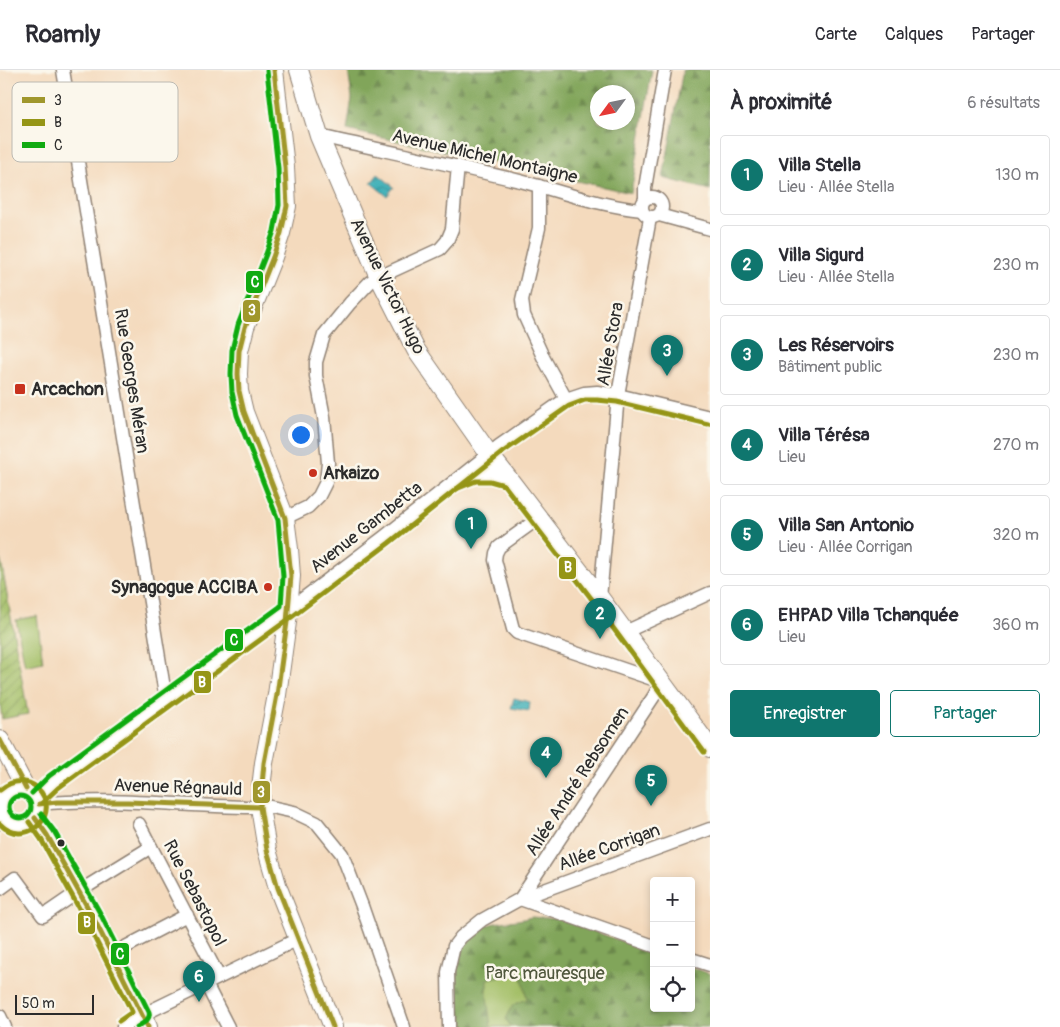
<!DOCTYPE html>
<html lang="fr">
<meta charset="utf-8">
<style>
:root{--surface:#fff;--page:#f7f7f7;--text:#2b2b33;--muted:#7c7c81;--line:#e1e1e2;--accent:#0f766e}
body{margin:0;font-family:Pangolin,sans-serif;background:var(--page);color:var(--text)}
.controls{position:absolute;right:15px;bottom:15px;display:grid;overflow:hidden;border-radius:5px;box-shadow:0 2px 8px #0003}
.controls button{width:45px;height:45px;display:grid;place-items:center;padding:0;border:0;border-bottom:1px solid var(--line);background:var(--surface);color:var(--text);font:25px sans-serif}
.compass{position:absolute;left:590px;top:15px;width:45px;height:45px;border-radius:50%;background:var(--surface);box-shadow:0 2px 8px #0003;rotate:237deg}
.scale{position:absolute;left:15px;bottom:12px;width:79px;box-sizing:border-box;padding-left:5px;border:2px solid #2b2b2b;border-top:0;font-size:14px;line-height:18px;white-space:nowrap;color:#2b2b2b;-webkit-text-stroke:4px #fbf7ec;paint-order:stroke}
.you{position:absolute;left:300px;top:364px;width:18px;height:18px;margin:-12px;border:4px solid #fff;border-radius:50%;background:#1a73e8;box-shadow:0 0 0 8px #1a73e833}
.badge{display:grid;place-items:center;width:32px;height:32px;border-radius:50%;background:var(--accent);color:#fff;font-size:16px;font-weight:700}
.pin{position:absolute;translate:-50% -41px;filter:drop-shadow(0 1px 2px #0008)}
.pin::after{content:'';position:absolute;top:26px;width:18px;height:15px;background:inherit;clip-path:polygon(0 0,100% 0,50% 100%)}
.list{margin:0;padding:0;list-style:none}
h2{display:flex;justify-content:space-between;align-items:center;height:65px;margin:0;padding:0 20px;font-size:21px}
h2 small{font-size:16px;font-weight:400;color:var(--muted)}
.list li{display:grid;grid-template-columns:32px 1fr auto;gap:15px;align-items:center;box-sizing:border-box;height:80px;margin:0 10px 10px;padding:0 10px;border:1px solid var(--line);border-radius:5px}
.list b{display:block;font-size:19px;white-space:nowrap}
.list p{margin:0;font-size:16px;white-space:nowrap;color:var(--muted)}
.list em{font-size:16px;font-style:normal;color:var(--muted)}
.actions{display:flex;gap:10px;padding:15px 20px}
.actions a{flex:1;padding:11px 0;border:1px solid var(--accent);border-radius:5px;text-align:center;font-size:18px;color:var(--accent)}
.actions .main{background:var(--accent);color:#fff}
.icon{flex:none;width:28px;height:28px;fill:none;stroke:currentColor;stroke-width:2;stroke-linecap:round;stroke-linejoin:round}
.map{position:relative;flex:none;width:710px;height:957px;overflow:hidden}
header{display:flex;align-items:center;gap:30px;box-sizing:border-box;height:70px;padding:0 25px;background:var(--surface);border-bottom:1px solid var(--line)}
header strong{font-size:24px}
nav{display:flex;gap:28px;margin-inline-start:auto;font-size:18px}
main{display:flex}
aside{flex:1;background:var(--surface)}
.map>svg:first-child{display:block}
</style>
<header>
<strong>Roamly</strong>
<nav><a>Carte</a><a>Calques</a><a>Partager</a></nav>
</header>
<main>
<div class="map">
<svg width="710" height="957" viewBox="0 0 710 957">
<defs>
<pattern id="forest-firs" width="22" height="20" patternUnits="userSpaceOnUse" patternTransform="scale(1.25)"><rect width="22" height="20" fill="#81a55a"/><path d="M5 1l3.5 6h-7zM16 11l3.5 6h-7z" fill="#6a874b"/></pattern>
<pattern id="garden-furrows" width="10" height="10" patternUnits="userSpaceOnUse" patternTransform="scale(1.25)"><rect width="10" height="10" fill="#a2be65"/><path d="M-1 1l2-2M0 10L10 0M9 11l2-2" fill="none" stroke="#849b53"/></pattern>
<pattern id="water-waves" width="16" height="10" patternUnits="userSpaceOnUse" patternTransform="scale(1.25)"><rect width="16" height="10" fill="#3fb0b8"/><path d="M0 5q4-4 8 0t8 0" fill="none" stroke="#358f96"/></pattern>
</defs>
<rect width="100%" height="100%" fill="#fbf7ec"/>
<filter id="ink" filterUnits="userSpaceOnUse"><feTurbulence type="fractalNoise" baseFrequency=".02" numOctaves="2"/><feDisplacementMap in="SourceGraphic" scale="10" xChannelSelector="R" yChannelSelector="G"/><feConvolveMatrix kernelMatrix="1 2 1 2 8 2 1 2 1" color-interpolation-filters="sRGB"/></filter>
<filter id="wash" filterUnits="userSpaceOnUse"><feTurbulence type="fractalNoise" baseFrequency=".0096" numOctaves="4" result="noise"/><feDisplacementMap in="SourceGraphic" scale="20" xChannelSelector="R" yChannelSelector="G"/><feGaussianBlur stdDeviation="1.12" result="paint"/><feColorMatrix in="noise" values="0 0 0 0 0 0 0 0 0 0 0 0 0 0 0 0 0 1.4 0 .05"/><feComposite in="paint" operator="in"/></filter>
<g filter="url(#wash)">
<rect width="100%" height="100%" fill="#f4dabd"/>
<g fill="url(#forest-firs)" stroke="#566842" fill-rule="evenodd">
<path d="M348,0H652L631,123L347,60L352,28ZM628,22V52H598V22Z"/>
<polygon points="683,0 710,0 710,120 663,108"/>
<path d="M531,847L556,849L571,853L654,883V938H691V897L710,904V957H454C454,923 447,872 485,856C500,850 517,852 531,847Z"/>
</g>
<g fill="#a2be65" stroke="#667448">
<polygon points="37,546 43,592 25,596 16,550"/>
<polygon points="521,902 527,929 513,935 506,949 511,957 491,957 487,927 487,909"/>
</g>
<polygon fill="url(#garden-furrows)" stroke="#667448" points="0,485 28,644 2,649 0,633"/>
<g fill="url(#water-waves)" stroke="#356e72">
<polygon points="378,104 394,117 387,126 371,113"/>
<polygon points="514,628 530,632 529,641 511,638"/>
</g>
</g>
<g filter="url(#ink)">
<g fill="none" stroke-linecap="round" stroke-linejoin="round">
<g stroke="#908274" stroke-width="15">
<g id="street">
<polyline points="63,0 164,618 169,628"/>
<path d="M319,66C386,81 453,95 520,111C560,121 600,136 642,140"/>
<polyline points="539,116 539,158 522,230 524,245 544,289 566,329"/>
<circle cx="652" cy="137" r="10"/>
<polyline points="645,129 645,118 665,0"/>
<polyline points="659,145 710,159"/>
<path d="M462,408C482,401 489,403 508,408"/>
<polyline points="285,448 308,437 319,426 326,412 328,393 324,347 316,306 316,292 324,265 350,233 370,212 379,207 440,179 447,171 452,159 458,96"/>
<polyline points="600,528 618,325 650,148"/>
<polyline points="625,562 710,523"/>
<polyline points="37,728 53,712 288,540 384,467 499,376 566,329 584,323 597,322 618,325 710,347"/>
<path d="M39,734C116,726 194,738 271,737L294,742L317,753L342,784L362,836L404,957"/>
<polyline points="0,753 7,750"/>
<polyline points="139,754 219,907"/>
<polyline points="0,819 15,808 43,846 78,822 151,777"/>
<polyline points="520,829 654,626 661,612 517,563 513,559 495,490 496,483 499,477 539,448"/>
<polyline points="520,829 654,876"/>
<polyline points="112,884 187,845"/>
<polyline points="691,889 710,895"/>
<polyline points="206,914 228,957"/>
<polyline points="0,946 5,957"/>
<polyline points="123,957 142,945 298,869"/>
<polyline points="449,957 448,902 454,876 461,867 482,850 520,829 710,759"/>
</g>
</g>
<g stroke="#908274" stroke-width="20">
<g id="secondary">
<polyline points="274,0 285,97 287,136 281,163 273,187 245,257 239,281 238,304 239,321 244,342 285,448 289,479 291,506 287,552 277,625 264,693 261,718 260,737 267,780 278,818 333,957"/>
<polyline points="299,0 319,66 379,207 416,280 489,384 508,408 600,528 710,678"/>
<polyline points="0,670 26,719"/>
<circle cx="20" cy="737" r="18"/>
<polyline points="35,748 47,765 93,847 148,957"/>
</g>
</g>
<use href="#street" stroke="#fff" stroke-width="12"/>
<use href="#secondary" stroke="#fff" stroke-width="18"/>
<g stroke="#fbf7ec" stroke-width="9">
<g id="bus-1">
<polyline points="274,0 285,97 287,136 281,163 273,187 245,257 239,281 238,304 239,321 244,342 285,448 291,506 287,552 277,625 264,693 260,737 267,780 278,818 333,957"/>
<polyline points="0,670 26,719"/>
<polyline points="39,734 57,732 128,732 260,737"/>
<polyline points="35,748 47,765 93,847 148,957"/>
</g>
</g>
<g stroke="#fbf7ec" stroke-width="9">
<g id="bus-2">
<polyline points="456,419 476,411 490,411 504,415 594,532 704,682"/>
<path d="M0,720C7,714 15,710 25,712C32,713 37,717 41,722C60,749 23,778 0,754"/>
<polyline points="42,733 58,718 293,546 389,473 503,382 569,336 585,330 597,330 617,332 708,354"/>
<polyline points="29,752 41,769 86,851 132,942 119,951"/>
</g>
</g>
<g stroke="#fbf7ec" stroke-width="9">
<g id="bus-3">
<polyline points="32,723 49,706 281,536 283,506 278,450 237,345 232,322 231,304 232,280 238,255 266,184 274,161 279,135 278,98 267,1"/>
<circle cx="20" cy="737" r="11"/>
<path d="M41,744L54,761L100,843L149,942C151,950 143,953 137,957"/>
</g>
</g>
<use href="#bus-1" stroke="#a0972c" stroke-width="5"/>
<use href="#bus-2" stroke="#959516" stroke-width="5"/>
<use href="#bus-3" stroke="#1a1" stroke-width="5"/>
</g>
</g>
<g fill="#c8321e" stroke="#fbf7ec" stroke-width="2">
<rect x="14" y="313" width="12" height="12" rx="2.5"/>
<circle cx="313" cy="403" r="5"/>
<circle cx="268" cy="517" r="5"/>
</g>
<circle fill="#2b2b2b" stroke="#fbf7ec" stroke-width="2" cx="61" cy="773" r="4.5"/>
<g text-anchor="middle" stroke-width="5" stroke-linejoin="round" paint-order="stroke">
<g font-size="18" fill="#2b2b2b" stroke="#fbf7ec">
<text transform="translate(485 86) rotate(13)" y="6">Avenue Michel Montaigne</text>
<text transform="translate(388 216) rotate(64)" y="6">Avenue Victor Hugo</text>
<text transform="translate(610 274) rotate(-80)" y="6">Allée Stora</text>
<text transform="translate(132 311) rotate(81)" y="6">Rue Georges Méran</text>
<text transform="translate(366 457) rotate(-38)" y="6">Avenue Gambetta</text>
<text transform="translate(577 711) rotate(-57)" y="6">Allée André Rebsomen</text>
<text transform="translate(178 717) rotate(2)" y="6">Avenue Régnauld</text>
<text transform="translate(609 777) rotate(-20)" y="6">Allée Corrigan</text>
<text transform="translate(195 823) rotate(63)" y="6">Rue Sebastopol</text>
</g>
<g font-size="18" font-weight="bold" fill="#2b2b2b" stroke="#fbf7ec" text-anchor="start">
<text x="31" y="325">Arcachon</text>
<text x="323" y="409">Arkaizo</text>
<text x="258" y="523" text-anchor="end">Synagogue ACCIBA</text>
</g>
<g font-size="18" fill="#4f573c" stroke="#fbf7ec">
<text x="545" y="909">Parc mauresque</text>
</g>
</g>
<rect x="12" y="12" width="166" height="80" rx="8" fill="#fbf7ec" stroke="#bdbab2" stroke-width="1"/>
<rect x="22" y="27" width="23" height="6" fill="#a0972c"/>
<rect x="22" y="49" width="23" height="7" fill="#959516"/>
<rect x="22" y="72" width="23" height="6" fill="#1a1"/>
<g font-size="14" fill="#2b2b2b">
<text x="54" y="35">3</text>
<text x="54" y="57">B</text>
<text x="54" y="80">C</text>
</g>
<g stroke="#fbf7ec" stroke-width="2">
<rect x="245" y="200" width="19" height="24" rx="5" fill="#1a1"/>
<rect x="242" y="229" width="19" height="24" rx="5" fill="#a0972c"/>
<rect x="558" y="486" width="19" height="24" rx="5" fill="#959516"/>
<rect x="224" y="558" width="20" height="24" rx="5" fill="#1a1"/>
<rect x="193" y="600" width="19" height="24" rx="5" fill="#959516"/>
<rect x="252" y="710" width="19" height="24" rx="5" fill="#a0972c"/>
<rect x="77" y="841" width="19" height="24" rx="5" fill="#959516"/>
<rect x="110" y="872" width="20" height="24" rx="5" fill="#1a1"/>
</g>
<g font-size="14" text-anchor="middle" font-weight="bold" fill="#fff">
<text x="255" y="217">C</text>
<text x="252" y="245">3</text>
<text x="568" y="502">B</text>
<text x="234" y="575">C</text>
<text x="202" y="617">B</text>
<text x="261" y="727">3</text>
<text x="87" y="857">B</text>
<text x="120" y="889">C</text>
</g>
</svg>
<div class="controls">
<button>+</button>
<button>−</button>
<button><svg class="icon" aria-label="locate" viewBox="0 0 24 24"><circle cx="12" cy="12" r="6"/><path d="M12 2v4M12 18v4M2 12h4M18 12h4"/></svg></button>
</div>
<svg class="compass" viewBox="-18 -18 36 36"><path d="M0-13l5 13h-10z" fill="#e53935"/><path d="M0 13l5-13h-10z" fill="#7c7c81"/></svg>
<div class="scale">50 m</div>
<div class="you"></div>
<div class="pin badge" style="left:471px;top:479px">1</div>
<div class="pin badge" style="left:600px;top:569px">2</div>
<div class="pin badge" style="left:667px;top:306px">3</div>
<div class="pin badge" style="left:546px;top:708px">4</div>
<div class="pin badge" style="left:651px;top:736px">5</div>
<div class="pin badge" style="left:199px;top:932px">6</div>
</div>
<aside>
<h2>À proximité<small>6 résultats</small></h2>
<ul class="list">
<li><span class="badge">1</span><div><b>Villa Stella</b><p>Lieu · Allée Stella</p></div><em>130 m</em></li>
<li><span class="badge">2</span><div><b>Villa Sigurd</b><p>Lieu · Allée Stella</p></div><em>230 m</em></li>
<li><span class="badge">3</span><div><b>Les Réservoirs</b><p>Bâtiment public</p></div><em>230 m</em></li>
<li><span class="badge">4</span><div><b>Villa Térésa</b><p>Lieu</p></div><em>270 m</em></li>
<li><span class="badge">5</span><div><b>Villa San Antonio</b><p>Lieu · Allée Corrigan</p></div><em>320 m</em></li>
<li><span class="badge">6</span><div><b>EHPAD Villa Tchanquée</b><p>Lieu</p></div><em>360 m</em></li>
</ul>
<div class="actions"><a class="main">Enregistrer</a><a>Partager</a></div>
</aside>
</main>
